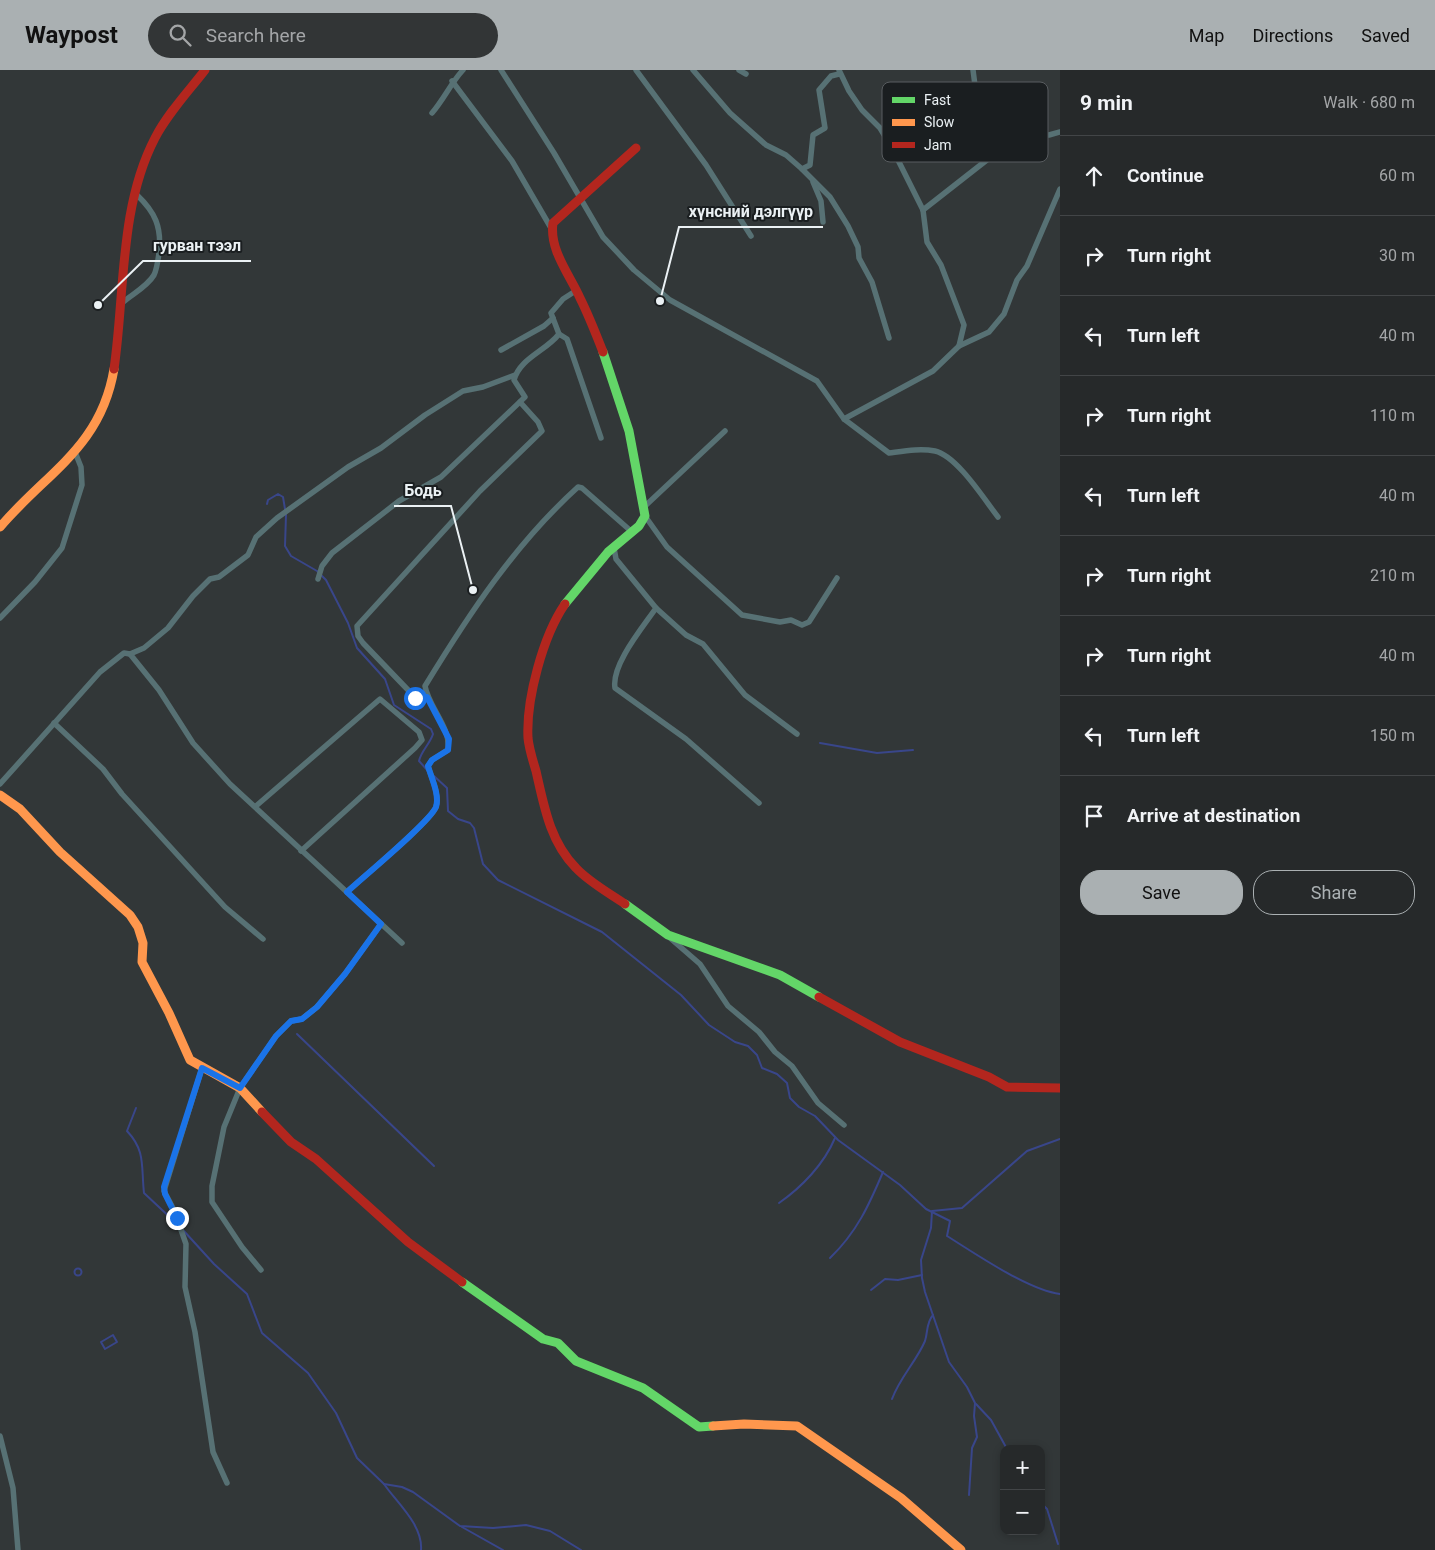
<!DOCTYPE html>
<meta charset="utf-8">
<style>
:root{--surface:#26292a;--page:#323536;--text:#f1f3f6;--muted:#a4a6a8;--line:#424547;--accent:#aab0b2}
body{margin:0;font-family:Roboto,sans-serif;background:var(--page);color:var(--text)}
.controls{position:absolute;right:15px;bottom:15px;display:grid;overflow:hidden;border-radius:10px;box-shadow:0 2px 8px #0003}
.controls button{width:45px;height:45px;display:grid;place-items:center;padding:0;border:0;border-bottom:1px solid var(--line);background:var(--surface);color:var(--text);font:25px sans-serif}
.stop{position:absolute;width:15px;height:15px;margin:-11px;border:4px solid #1a73e8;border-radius:50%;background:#fff}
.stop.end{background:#1a73e8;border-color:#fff;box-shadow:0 1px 5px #0008}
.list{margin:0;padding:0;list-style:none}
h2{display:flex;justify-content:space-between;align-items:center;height:65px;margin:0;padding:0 20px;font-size:21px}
h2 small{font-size:16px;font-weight:400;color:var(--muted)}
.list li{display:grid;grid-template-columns:32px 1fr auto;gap:15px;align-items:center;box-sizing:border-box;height:80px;padding:0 20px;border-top:1px solid var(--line)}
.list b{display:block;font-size:19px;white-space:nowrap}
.list em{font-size:16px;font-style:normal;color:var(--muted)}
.actions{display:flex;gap:10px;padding:15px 20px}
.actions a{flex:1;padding:11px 0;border:1px solid var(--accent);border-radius:20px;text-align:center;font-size:18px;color:var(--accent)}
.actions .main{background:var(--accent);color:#111}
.icon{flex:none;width:28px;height:28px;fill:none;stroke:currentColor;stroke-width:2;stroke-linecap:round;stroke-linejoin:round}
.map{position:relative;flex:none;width:1060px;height:1480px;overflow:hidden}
header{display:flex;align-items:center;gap:30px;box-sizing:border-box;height:70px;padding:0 25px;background:var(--accent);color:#111}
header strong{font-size:24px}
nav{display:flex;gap:28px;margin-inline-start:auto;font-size:18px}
.search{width:350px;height:45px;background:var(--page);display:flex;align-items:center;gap:12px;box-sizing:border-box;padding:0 18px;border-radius:28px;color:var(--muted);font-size:19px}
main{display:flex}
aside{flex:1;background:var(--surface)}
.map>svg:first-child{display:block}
</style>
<header>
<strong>Waypost</strong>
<div class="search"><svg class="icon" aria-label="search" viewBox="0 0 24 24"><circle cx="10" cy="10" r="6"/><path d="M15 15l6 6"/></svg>Search here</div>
<nav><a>Map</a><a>Directions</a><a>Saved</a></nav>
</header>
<main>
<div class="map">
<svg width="1060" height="1480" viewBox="0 0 1060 1480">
<rect width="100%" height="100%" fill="#323738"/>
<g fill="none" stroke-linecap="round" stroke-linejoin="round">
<g stroke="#39468a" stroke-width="2">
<path d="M267,434L268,430L278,424L283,427L286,445L285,476L291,486L317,501L326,510L348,553L357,578L385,609L394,635L431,659L433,664C430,674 421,681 419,691L428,701"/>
<polyline points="820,673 877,683 913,680"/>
<path d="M434,706L447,718L448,741L458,749L470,753L474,758L483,794L498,810L602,862L681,925L709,955L735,972L748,976L757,985L762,998L777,1004L787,1013L790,1028L799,1037L815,1046L838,1070L900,1115L926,1139L950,1151L947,1166C976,1184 1028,1220 1060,1224"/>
<polyline points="297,964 434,1096"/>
<path d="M136,1038L127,1061C146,1081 141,1097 144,1123L176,1153"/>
<path d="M779,1133C802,1117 824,1094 835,1068"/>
<polyline points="183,1160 214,1194 247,1224 262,1263 308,1303 336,1343 357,1388 384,1414 402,1417 413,1422 460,1456 493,1458 526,1455 550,1461 581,1480"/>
<path d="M830,1188C857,1162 869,1135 883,1102"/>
<circle cx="78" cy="1202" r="3.5"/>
<polyline points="871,1220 885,1209 898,1210 922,1205"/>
<polygon points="113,1265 117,1272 105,1279 101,1272"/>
<path d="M892,1329C900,1307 916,1292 925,1271C928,1262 926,1253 933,1245"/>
<polyline points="976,1334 991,1350 1007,1379"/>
<path d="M384,1414C397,1433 423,1455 421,1480"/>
<polyline points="969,1425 972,1378 977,1367 974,1346 975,1333 967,1317 949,1292 925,1222 922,1208 921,1190 931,1158 932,1141 962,1138 1027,1081 1060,1069"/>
<polyline points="1041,1433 1047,1439 1058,1474"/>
<polyline points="462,1457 503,1480"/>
</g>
<g stroke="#577174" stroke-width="5.5">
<path d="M501,0L554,83L603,167L634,200L670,230L817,311L844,349L889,383C904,381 920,378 935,381C957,386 984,429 998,447"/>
<polyline points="636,0 706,95 751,166"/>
<polyline points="693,0 730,43 766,75 786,85 802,99 810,95 813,65 825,58 819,20 831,6 839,4"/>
<polyline points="739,0 746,4"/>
<polyline points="839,0 849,21 862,40 880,58 892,78 923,140 927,172 941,195 964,255 959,276"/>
<polyline points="973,0 976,23 983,22 997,45 1006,75"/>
<polyline points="452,11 512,91 551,158"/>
<polyline points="956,31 976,23"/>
<path d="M432,43C444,29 451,13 463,0"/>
<polyline points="802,99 830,127 848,156 858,177 859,188 872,212 889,268"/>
<polyline points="813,112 821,131 823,152"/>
<polyline points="923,140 1006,75 1033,65 1049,65 1060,62"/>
<path d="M122,233C132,224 147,217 154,205C157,199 158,190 159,183C162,157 155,142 137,125"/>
<polyline points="559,264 567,269 601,368"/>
<polyline points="501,280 544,256 553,248"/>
<polyline points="844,349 933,301 959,276 989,262 1004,244 1017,210 1027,196 1060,119"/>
<polyline points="644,437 725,361"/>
<polyline points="645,446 667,477 742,545 780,552 791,550 802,555 809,552 837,508"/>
<path d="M614,478L616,489L656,538C643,557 611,595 615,618L686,669L759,733"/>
<path d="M318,509L322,496L332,483L399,431L441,407L525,327L514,310C520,288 546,281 559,264L551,243L563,229L577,220"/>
<polyline points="656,538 686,565 703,574 745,625 797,664"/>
<polyline points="0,548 35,512 62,478 82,415 81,397 75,382"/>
<polyline points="130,584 159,620 193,673 230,714 402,873"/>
<polyline points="427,627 415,628 409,621 363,573 358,566 357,556 480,421 542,361 538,352 520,332"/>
<polyline points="54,653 103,699 122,724 225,837 263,869"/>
<polyline points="0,714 100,602 124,583 130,584 144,578 168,558 193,526 210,509 219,507 248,485 256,467 277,448 348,397 381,378 425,345 463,321 483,317 515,305"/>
<polyline points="256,736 380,629 419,662 422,670 415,678 301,781"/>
<path d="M347,822C363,807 430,752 436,737C440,725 431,707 428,696L432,690L448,680C451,657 429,638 425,616C469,544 515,474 578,417L582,418L632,462"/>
<polyline points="670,868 700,894 728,936 759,962 775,982 792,996 818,1033 844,1055"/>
<polyline points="202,998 164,1121 174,1140 186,1174 185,1217 195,1262 213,1382 227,1413"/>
<polyline points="261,1200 242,1177 212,1132 212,1116 224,1057 240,1018 276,966 291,951 302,949 317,937 345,904 381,854"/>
<polyline points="0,1366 13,1418 18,1480"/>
</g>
<g stroke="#63d668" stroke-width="9">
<polyline points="565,534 608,482 639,456 645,446 629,361 603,282"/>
<polyline points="625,834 668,865 780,905 819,927"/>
<polyline points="462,1212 543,1269 558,1273 576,1291 643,1318 699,1357 713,1356"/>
</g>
<g stroke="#ff974d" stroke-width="9">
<path d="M0,457C47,402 101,377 114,299"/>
<polyline points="0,725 20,739 60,782 130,845 138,857 143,873 142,892 169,943 190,990 240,1018 262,1042"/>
<polyline points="713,1356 744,1354 797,1356 901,1428 961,1480"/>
</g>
<g stroke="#b3261e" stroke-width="9">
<path d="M603,282C596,264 589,246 580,228C570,205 549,180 553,153L636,78"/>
<path d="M114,299C125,224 119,137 155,68C168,43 188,22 205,0"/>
<path d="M565,534C543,566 526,629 528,668C529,679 533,691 536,701C544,736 550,772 576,798C589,812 609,823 625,834"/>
<polyline points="819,927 900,972 989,1007 1007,1017 1060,1018"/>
<polyline points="262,1042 291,1072 316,1089 408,1172 462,1212"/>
</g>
</g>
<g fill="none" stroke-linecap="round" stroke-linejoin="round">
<path stroke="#1a73e8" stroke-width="6" d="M177,1148L165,1124L164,1117L202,998L240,1018L276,966L291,951L302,949L317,937L345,904L381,854L347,822C363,807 430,752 436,737C440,725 431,707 428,696L432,690L448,680L449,669L427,627L415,628"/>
</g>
<rect x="882" y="12" width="166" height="80" rx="8" fill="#1a1e20" stroke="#595d60" stroke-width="1"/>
<rect x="892" y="27" width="23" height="6" fill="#63d668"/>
<rect x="892" y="49" width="23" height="7" fill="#ff974d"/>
<rect x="892" y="72" width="23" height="6" fill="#b3261e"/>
<g font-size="14" fill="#ebf1f4">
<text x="924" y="35">Fast</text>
<text x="924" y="57">Slow</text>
<text x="924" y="80">Jam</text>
</g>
<path fill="none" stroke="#ebf1f4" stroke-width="2" d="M660 231L679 157H823M98 235L143 191H251M473 520L451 436H394"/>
<g fill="#ebf1f4" stroke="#1a1e20" stroke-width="2">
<circle cx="660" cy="231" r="5"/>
<circle cx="98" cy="235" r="5"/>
<circle cx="473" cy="520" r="5"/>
</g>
<g font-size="16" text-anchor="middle" font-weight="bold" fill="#ebf1f4" stroke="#1a1e20" stroke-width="4" stroke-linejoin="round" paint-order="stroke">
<text x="751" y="147">хүнсний дэлгүүр</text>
<text x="197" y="181">гурван тээл</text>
<text x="423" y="426">Бодь</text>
</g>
</svg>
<div class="controls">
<button>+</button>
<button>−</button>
</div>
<div class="stop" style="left:415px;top:628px"></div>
<div class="stop end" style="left:177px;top:1148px"></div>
</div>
<aside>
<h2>9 min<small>Walk · 680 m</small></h2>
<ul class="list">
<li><svg class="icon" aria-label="ahead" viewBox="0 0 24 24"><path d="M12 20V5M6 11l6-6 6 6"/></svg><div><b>Continue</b></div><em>60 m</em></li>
<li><svg class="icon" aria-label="right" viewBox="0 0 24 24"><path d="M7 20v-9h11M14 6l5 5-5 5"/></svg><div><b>Turn right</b></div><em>30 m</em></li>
<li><svg class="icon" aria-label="left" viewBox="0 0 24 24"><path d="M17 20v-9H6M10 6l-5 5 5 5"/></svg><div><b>Turn left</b></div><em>40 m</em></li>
<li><svg class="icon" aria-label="right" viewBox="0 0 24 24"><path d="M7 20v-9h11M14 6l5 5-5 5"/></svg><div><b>Turn right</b></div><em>110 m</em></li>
<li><svg class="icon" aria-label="left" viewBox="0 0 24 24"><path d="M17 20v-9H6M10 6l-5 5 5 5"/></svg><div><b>Turn left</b></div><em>40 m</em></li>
<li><svg class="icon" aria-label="right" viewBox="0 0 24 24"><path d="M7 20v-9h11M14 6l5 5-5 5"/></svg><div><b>Turn right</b></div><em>210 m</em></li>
<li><svg class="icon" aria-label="right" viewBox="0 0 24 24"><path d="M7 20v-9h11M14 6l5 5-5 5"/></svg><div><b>Turn right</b></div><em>40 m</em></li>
<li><svg class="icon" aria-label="left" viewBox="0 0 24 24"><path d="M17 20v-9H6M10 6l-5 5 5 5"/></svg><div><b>Turn left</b></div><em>150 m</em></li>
<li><svg class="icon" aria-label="arrive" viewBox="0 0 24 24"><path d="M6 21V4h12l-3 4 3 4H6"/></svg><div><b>Arrive at destination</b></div></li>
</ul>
<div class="actions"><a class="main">Save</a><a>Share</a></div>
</aside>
</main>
